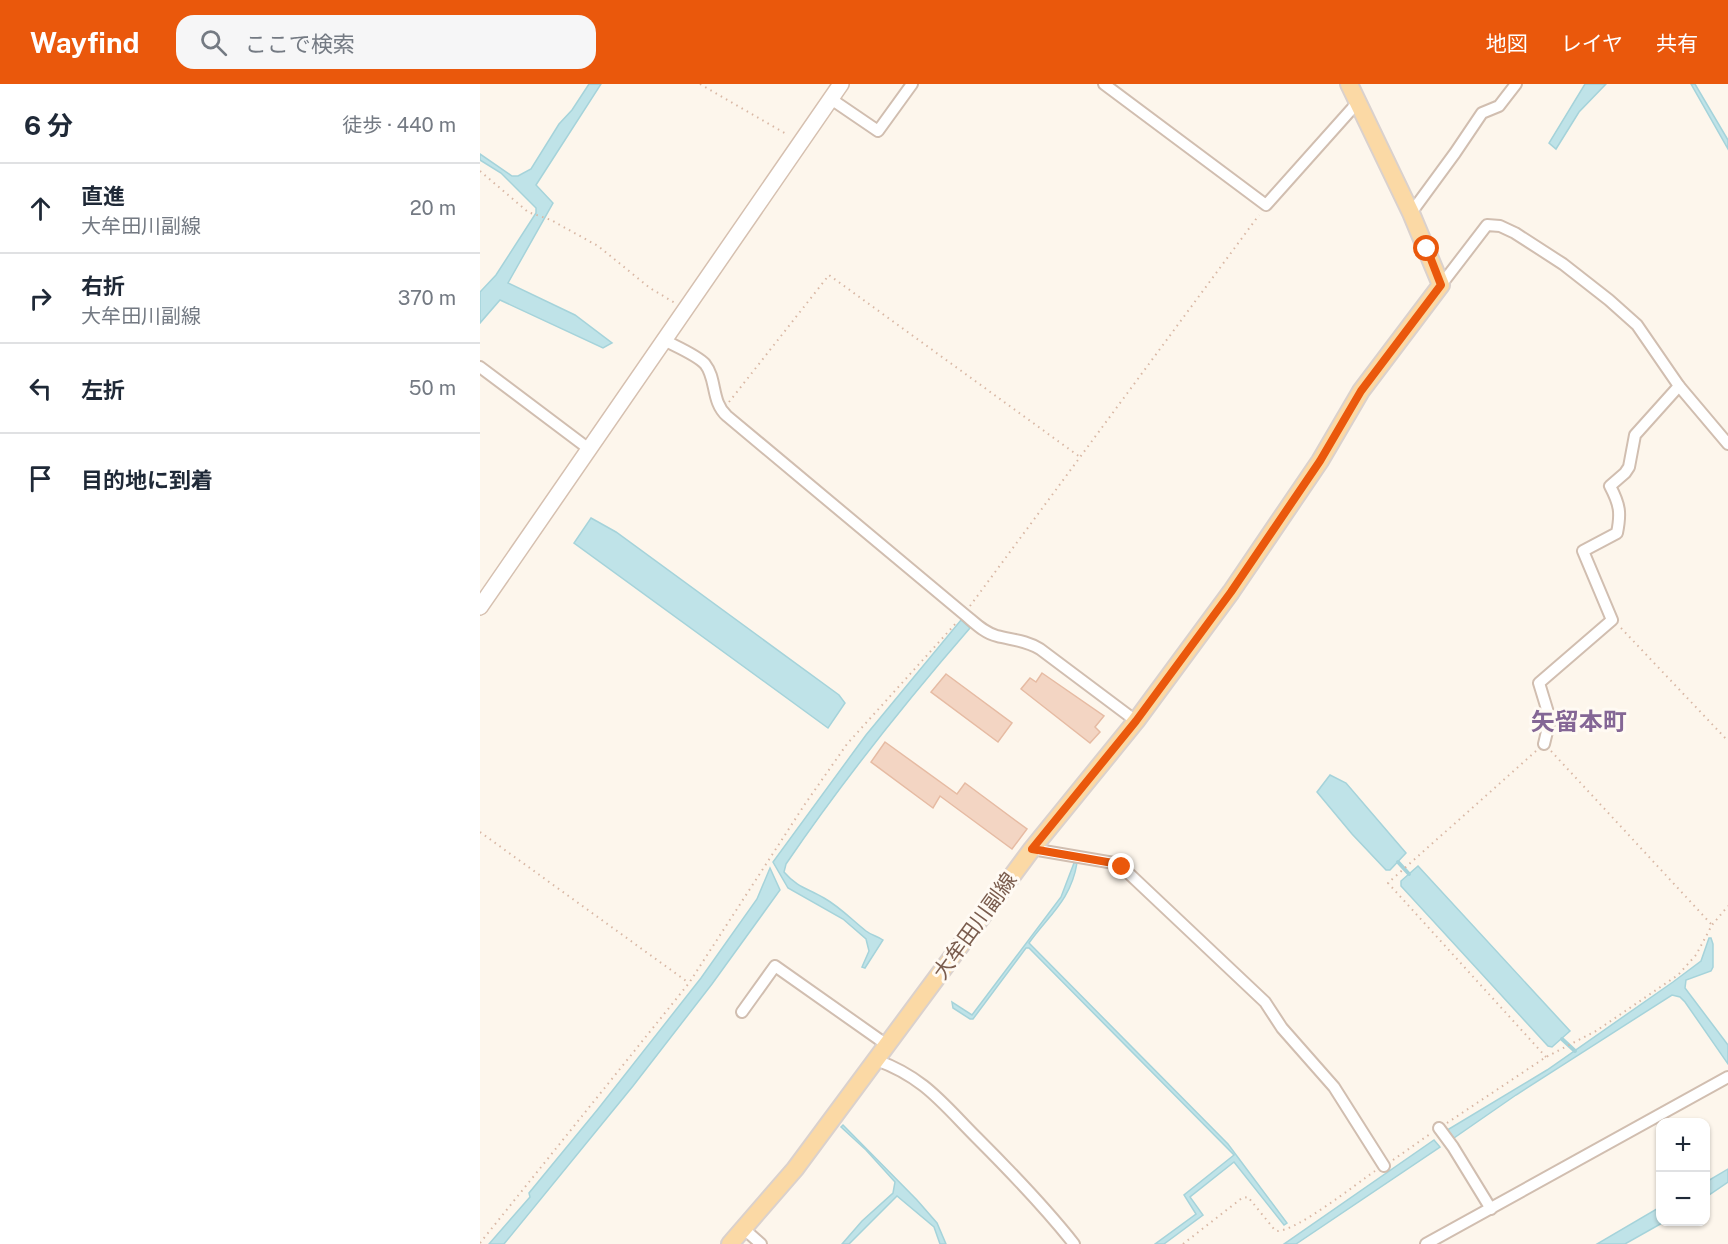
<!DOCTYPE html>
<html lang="ja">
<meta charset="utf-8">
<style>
:root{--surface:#fff;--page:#f6f6f7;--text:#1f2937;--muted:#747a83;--line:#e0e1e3;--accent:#ea580c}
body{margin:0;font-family:"Public Sans","Noto Sans JP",sans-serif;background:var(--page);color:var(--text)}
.controls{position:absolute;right:18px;bottom:18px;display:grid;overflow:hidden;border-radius:12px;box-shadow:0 2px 4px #0004}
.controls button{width:54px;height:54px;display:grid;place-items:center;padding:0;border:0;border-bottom:2px solid var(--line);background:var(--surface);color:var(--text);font:30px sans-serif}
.stop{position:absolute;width:18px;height:18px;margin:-14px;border:4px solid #ea580c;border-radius:50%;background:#fff}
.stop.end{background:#ea580c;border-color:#fff;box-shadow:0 2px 6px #0008}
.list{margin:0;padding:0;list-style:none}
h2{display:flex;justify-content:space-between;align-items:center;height:78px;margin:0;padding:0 24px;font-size:26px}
h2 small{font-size:20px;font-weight:400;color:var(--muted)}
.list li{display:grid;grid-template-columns:39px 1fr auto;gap:18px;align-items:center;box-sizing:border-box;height:90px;padding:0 24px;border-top:2px solid var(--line)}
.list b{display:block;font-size:22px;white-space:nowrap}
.list p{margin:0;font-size:20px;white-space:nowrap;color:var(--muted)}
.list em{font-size:20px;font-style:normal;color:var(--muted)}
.icon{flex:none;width:33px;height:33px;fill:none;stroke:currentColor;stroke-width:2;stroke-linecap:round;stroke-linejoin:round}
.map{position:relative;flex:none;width:1248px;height:1160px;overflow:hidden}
header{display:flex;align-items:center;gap:36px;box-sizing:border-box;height:84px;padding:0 30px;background:var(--accent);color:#fff}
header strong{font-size:28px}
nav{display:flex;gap:33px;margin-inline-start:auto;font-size:21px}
.search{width:420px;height:54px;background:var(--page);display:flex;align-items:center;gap:15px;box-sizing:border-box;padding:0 21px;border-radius:18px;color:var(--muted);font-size:22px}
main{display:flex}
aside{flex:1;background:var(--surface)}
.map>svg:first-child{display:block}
</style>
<header>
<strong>Wayfind</strong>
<div class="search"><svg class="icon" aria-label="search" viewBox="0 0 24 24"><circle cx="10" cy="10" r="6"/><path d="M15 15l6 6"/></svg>ここで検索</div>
<nav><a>地図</a><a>レイヤ</a><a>共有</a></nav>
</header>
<main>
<aside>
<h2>6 分<small>徒歩 · 440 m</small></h2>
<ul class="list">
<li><svg class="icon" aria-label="ahead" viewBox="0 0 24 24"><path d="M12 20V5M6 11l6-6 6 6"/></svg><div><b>直進</b><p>大牟田川副線</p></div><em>20 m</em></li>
<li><svg class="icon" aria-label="right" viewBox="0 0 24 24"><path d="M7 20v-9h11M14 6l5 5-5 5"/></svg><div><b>右折</b><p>大牟田川副線</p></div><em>370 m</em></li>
<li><svg class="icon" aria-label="left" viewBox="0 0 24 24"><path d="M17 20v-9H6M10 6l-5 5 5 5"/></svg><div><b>左折</b></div><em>50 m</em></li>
<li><svg class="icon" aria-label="arrive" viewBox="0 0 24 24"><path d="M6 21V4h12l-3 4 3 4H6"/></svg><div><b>目的地に到着</b></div></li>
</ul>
</aside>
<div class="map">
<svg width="1248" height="1160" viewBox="0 0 1248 1160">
<rect width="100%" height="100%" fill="#fdf6ec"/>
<g fill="#bfe3e8" stroke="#a5d3da" stroke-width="1.5">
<polygon points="109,0 121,0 56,101 73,119 28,199 95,231 132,259 123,264 20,216 0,239 0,208 16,191 56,129 56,124 21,89 0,76 0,70 32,92 38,92 51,85 79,40 92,26"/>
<polygon points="1105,0 1126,0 1099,28 1076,65 1069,59"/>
<polygon points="1211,0 1215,0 1248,56 1248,65"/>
<polygon points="111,434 136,448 359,611 365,619 348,644 94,459"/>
<path d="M481,536L490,544C424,620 362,698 306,780L304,788C318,804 327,804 344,814C360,823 372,836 386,847C391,851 397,852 403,856L385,884L382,883L389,867L386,855L363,835L308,804L293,778L386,651Z"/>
<polygon points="850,691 866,699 926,769 910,786 906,786 872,750 837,708"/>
<path d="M594,779H597C591,816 569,831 549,859L748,1060L807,1139L804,1141L754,1078L710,1113L723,1131L684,1160H675L716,1130L704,1111L754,1071L549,864H546L493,935H490L473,924L472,918L492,931L581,813Z"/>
<polygon points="938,782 1090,947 1072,963 1068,962 921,802 921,797"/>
<polygon points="290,784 300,806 232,900 153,1002 24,1160 9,1160 50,1113 49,1109 118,1025 221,894 277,815"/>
<polygon points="1229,854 1231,854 1233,860 1233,883 1231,887 1206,896 1205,904 1248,961 1248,980 1205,918 1200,913 1192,911 1036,1011 971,1056 964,1048 1067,986 1193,898 1221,877"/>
<polygon points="363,1041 437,1116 457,1139 466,1160 460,1160 454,1143 417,1112 369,1160 362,1160 382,1137 413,1109 415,1098 386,1066 361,1043"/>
<polygon points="954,1056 960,1063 816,1160 804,1160"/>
<polygon points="1248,1085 1248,1098 1226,1113 1226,1098"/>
<polygon points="1180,1123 1180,1138 1184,1138 1145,1160 1117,1160"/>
</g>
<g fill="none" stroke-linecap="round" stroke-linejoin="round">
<g stroke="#a5d3da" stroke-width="4">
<polyline points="918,778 929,790"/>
<polyline points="1082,955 1095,967"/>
</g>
</g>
<g fill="#f3d5c3" stroke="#e6bba3" stroke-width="1.5">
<polygon points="562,589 624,632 615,643 620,648 610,659 541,605 550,594 556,598"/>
<polygon points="466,590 532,639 518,658 451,608"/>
<polygon points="405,658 477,710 485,699 547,745 532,765 460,712 453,724 391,678"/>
</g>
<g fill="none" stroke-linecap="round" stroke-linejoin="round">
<g stroke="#d1beb0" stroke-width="14">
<g id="street">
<polyline points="624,0 786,121 878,18"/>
<polyline points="351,15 398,47 432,0"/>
<polyline points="931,129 975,69 1002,29 1019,22 1036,0"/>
<path d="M961,201L1007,141L1020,142L1035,149L1083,180L1129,216L1157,241L1199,302L1155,351L1149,383L1145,389L1130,402C1140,421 1141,429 1137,449L1103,467L1132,536L1059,599L1070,635L1064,660"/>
<path d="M184,256C195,262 217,271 225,280C237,295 231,318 247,332L484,530C494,538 504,549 517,552C532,556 545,556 560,565L656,637"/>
<polyline points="0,283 109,365"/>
<polyline points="1199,302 1248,360"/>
<polyline points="552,765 634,779 642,783 785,918 802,944 854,1003 904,1082"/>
<polyline points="262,928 295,882 407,961"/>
<path d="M396,976C444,993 463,1020 497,1054C531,1088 564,1122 594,1160"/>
<polyline points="959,1044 973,1063 1011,1125"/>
<polyline points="264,1145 281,1160"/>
<polyline points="946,1160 1248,993"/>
</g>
</g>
<g stroke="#d6c0b0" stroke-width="18">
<polyline id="secondary" points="0,523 361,0"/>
</g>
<g stroke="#dad1cd" stroke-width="20">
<polyline id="primary" points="250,1160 315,1085 552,765 656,637 751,508 840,377 881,307 961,201 931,129 869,0"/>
</g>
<g stroke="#d9b8a5" stroke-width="2" stroke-dasharray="1.5 4.5" stroke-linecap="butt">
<polyline points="220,0 308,51"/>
<polyline points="0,87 48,128 71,136 118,162 170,204 195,219"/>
<polyline points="249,318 349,191 600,373"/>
<polyline points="490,522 779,131"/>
<polyline points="1141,544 1248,657"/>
<polyline points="1056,667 908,799 1066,973"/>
<polyline points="1071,667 1232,841"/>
<polyline points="0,748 209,899"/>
<polyline points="967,1039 1066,973 1116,947 1198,891 1216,871 1232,841 1248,822"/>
<polyline points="913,1076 950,1050"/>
<polyline points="0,1159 209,899 325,720 367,660 477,538"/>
<path d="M703,1160L762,1114L768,1113L794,1145L797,1147C817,1147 876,1100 895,1087"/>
</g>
<use href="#street" stroke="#fff" stroke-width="10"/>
<use href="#secondary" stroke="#fff" stroke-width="15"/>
<use href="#primary" stroke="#fbd9a5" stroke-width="16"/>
</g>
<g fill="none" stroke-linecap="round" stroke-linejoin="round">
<polyline stroke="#ea580c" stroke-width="8" points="642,783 633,779 552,765 656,637 751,508 840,377 881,307 961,201 947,165"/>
</g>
<g text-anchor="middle" stroke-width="6" stroke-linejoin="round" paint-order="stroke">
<g font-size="21" fill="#7a5c4d" stroke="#fffaf3">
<text transform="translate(495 842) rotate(-54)" y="7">大牟田川副線</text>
</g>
<g font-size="24" font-weight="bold" fill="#846695" stroke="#fffaf3">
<text x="1099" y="646">矢留本町</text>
</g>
</g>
</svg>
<div class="controls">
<button>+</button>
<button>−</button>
</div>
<div class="stop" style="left:947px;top:165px"></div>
<div class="stop end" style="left:642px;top:783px"></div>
</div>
</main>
